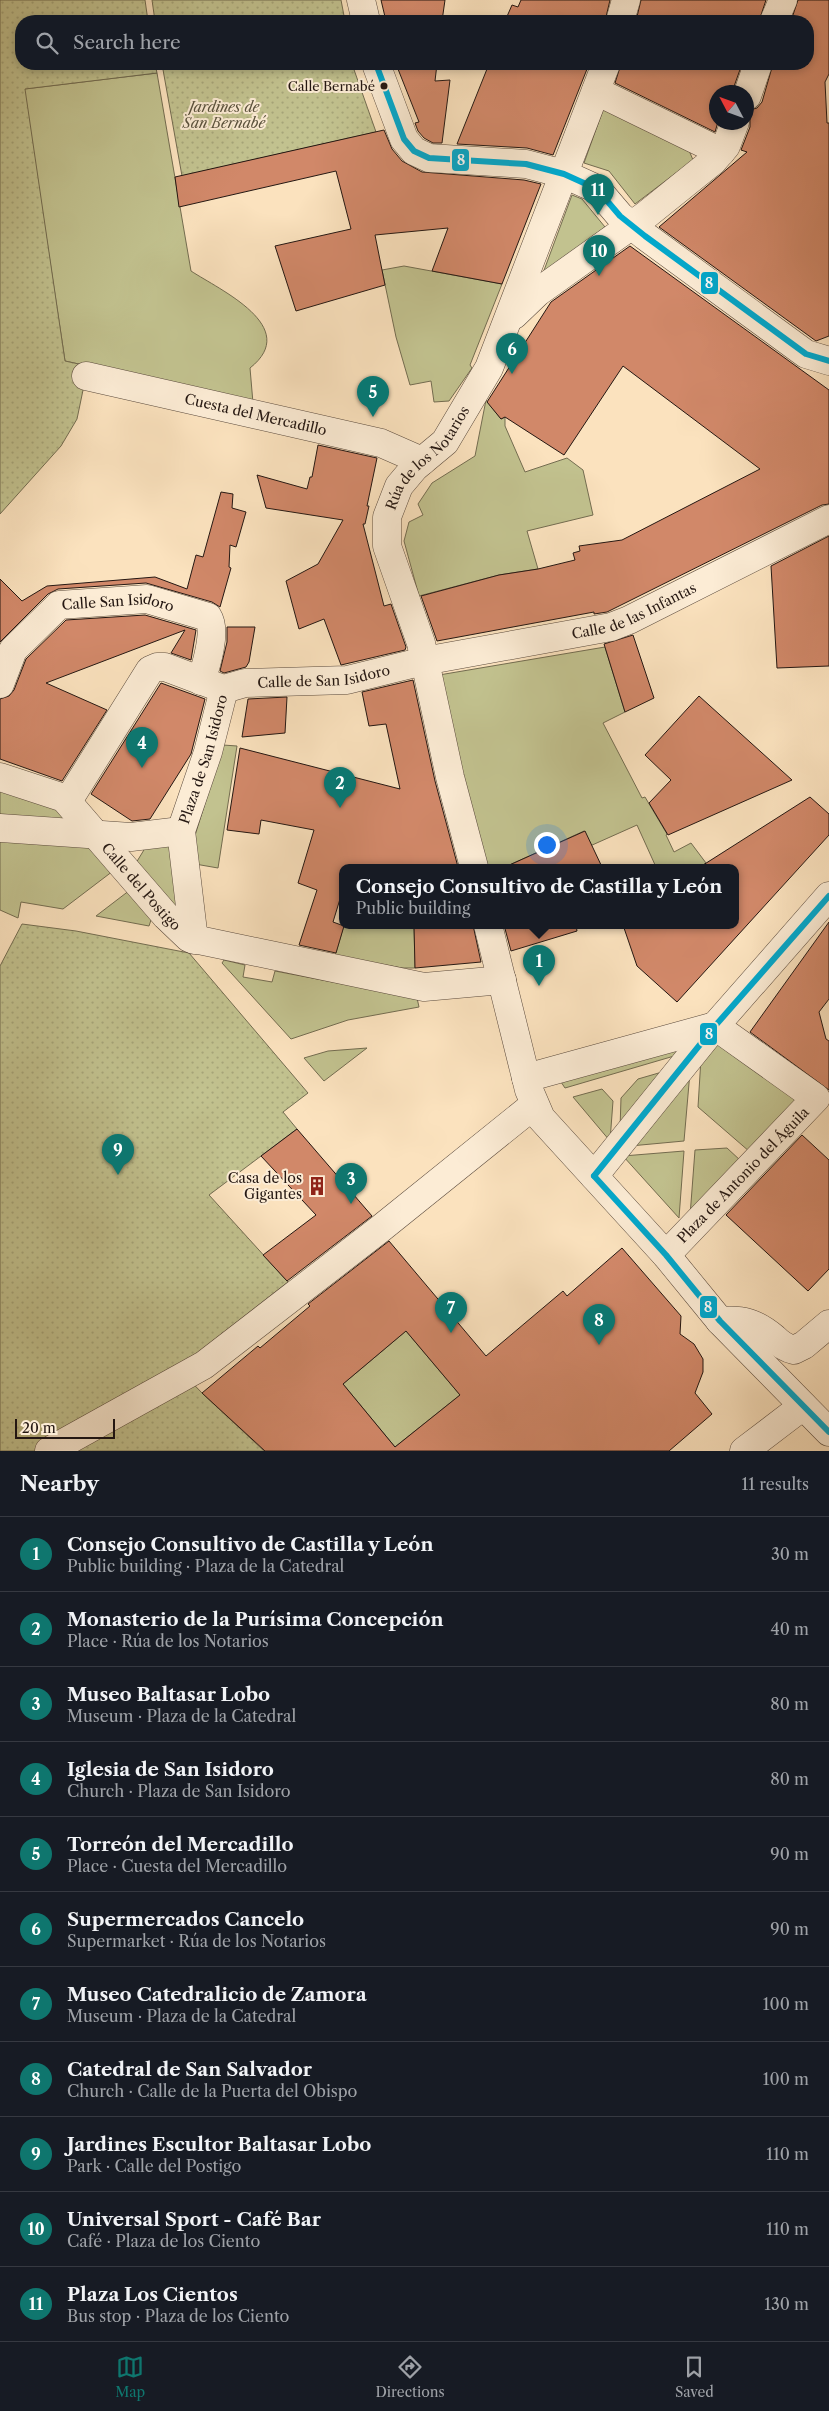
<!DOCTYPE html>
<meta charset="utf-8">
<style>
:root{--surface:#171b24;--page:#20242c;--text:#f1f3f6;--muted:#9ea1a6;--line:#363941;--accent:#0f766e}
body{margin:0;font-family:"Libre Caslon Text",serif;background:var(--page);color:var(--text)}
.compass{position:absolute;left:709px;top:85px;width:45px;height:45px;border-radius:50%;background:var(--surface);box-shadow:0 2px 8px #0003;rotate:311deg}
.scale{position:absolute;left:15px;bottom:12px;width:100px;box-sizing:border-box;padding-left:5px;border:2px solid #241712;border-top:0;font-size:14px;line-height:18px;white-space:nowrap;color:#241712;-webkit-text-stroke:4px #fcecd5;paint-order:stroke}
.you{position:absolute;left:546px;top:844px;width:18px;height:18px;margin:-12px;border:4px solid #fff;border-radius:50%;background:#1a73e8;box-shadow:0 0 0 8px #1a73e833}
.badge{display:grid;place-items:center;width:32px;height:32px;border-radius:50%;background:var(--accent);color:#fff;font-size:16px;font-weight:700}
.pin{position:absolute;translate:-50% -41px;filter:drop-shadow(0 1px 2px #0008)}
.pin::after{content:'';position:absolute;top:26px;width:18px;height:15px;background:inherit;clip-path:polygon(0 0,100% 0,50% 100%)}
.popup{position:absolute;left:339px;top:864px;width:400px;height:65px;box-sizing:border-box;display:grid;place-content:center;border-radius:10px;background:var(--surface);filter:drop-shadow(0 1px 4px #0005);font-size:16px;white-space:nowrap;color:var(--muted)}
.popup b{font-size:19px;color:var(--text)}
.popup::after{content:'';position:absolute;left:50%;top:100%;margin-left:-10px;border:10px solid transparent;border-top-color:var(--surface)}
.list{margin:0;padding:0;list-style:none}
h2{display:flex;justify-content:space-between;align-items:center;height:65px;margin:0;padding:0 20px;font-size:21px}
h2 small{font-size:16px;font-weight:400;color:var(--muted)}
.list li{display:grid;grid-template-columns:32px 1fr auto;gap:15px;align-items:center;box-sizing:border-box;height:75px;padding:0 20px;border-top:1px solid var(--line)}
.list b{display:block;font-size:19px;white-space:nowrap}
.list p{margin:0;font-size:16px;white-space:nowrap;color:var(--muted)}
.list em{font-size:16px;font-style:normal;color:var(--muted)}
.icon{flex:none;width:28px;height:28px;fill:none;stroke:currentColor;stroke-width:2;stroke-linecap:round;stroke-linejoin:round}
.map{position:relative;flex:none;width:829px;height:1451px;overflow:hidden}
.search{position:absolute;background:var(--surface);box-shadow:0 2px 8px #0003;left:15px;right:15px;top:15px;height:55px;display:flex;align-items:center;gap:12px;box-sizing:border-box;padding:0 18px;border-radius:20px;color:var(--muted);font-size:19px}
.sheet{height:890px;background:var(--surface)}
nav{display:flex;justify-content:space-around;align-items:center;box-sizing:border-box;height:70px;border-top:1px solid var(--line);background:var(--surface);font-size:14px;color:var(--muted)}
nav a{display:grid;justify-items:center;gap:2px}
nav .on{color:var(--accent)}
.map>svg:first-child{display:block}
</style>
<div class="map">
<svg width="829" height="1451" viewBox="0 0 829 1451">
<defs>
<pattern id="park-dots" width="8" height="8" patternUnits="userSpaceOnUse" patternTransform="scale(1.25)"><rect width="8" height="8" fill="#c2c28f"/><path d="M2 2h.1M6 6h.1" fill="none" stroke="#a7a67a" stroke-width="1.8" stroke-linecap="round"/></pattern>
</defs>
<rect width="100%" height="100%" fill="#fbe2be"/>
<filter id="stains"><feTurbulence type="fractalNoise" baseFrequency=".004" numOctaves="4"/><feColorMatrix values="0 0 0 0 .2 0 0 0 0 .09 0 0 0 0 .02 0 0 0 .5 -.17"/></filter>
<radialGradient id="worn" r=".72"><stop offset=".6" stop-color="#630" stop-opacity="0"/><stop offset="1" stop-color="#630" stop-opacity=".3"/></radialGradient>
<g fill="#c2c28f" stroke="#736c50">
<path d="M157,73L191,271C220,290 302,327 250,368L253,403L65,361L24,89Z"/>
<polygon points="604,107 688,148 693,160 635,204 609,171 584,163"/>
<polygon points="572,195 582,199 605,227 543,273"/>
<polygon points="404,266 502,284 470,365 472,368 449,401 434,402 431,381 410,385 396,337 382,270"/>
<polygon points="486,400 501,419 505,417 505,426 525,472 567,458 583,470 593,515 527,531 538,569 499,575 419,596 404,541 409,522 423,515 418,504 432,483 475,456"/>
<polygon points="605,647 625,712 603,723 642,798 645,797 667,834 666,835 674,852 691,843 706,863 700,867 656,867 637,825 590,846 584,831 505,867 485,867 439,675"/>
<polygon points="223,745 237,746 218,868 195,864 193,842"/>
<polygon points="0,791 57,809 77,828 0,821"/>
<polygon points="0,834 84,841 113,871 63,909 21,902 18,918 0,910"/>
<polygon points="150,840 169,842 180,915 136,863"/>
<polygon points="130,890 152,917 149,926 96,916"/>
<polygon points="344,925 414,925 415,968 402,968 335,956"/>
<polygon points="224,960 245,965 243,977 272,982 275,971 417,998 419,1007 348,1020 291,1039 222,963"/>
<polygon points="717,1038 802,1098 750,1152 698,1107 701,1058"/>
<polygon points="679,1041 681,1054 565,1088 557,1076"/>
<polygon points="367,1048 324,1081 304,1058 328,1051"/>
<polygon points="669,1070 620,1129 621,1098 638,1079"/>
<polygon points="690,1072 684,1141 630,1146"/>
<polygon points="602,1089 613,1101 610,1141 573,1097"/>
<polygon points="727,1148 741,1161 690,1216 695,1150"/>
<polygon points="684,1151 679,1218 623,1156"/>
<polygon points="406,1331 460,1395 395,1447 343,1384"/>
</g>
<g fill="url(#park-dots)" stroke="#736c50">
<polygon points="0,0 145,0 148,21 21,21 21,64 155,64 157,73 25,89 65,361 88,366 77,419 61,446 0,514"/>
<polygon points="152,0 341,0 345,21 155,21"/>
<polygon points="162,64 352,64 376,132 182,176"/>
<polygon points="22,924 76,931 189,953 308,1093 283,1112 297,1129 209,1195 288,1282 178,1368 202,1393 264,1451 0,1451 0,966"/>
</g>
<g fill="#d18869" stroke="#241712" fill-rule="evenodd">
<polygon points="381,0 445,0 442,21 386,21"/>
<polygon points="521,0 610,0 605,21 505,21 512,5 518,7"/>
<polygon points="641,0 766,0 759,21 636,21"/>
<polygon points="798,0 829,0 829,74 825,82 827,123 829,123 829,336 816,341 659,227 747,152 741,150 750,127 750,119 746,111 757,108 762,102 773,64 808,64 808,21 791,21"/>
<polygon points="396,64 437,64 435,81 450,80 442,143 433,143 424,138 418,131 415,123 419,122"/>
<polygon points="489,64 589,64 553,155 527,148 457,144"/>
<polygon points="621,64 742,64 732,92 716,92 718,122 715,132 615,83"/>
<polygon points="384,130 392,149 402,161 422,172 524,180 541,184 502,284 432,271 448,228 375,235 385,285 296,311 275,246 351,229 336,171 179,207 175,177"/>
<polygon points="630,246 829,390 829,504 822,505 607,612 594,614 594,612 437,641 421,596 499,575 538,569 575,560 573,553 580,551 579,546 622,540 760,469 623,366 564,455 505,417 501,419 487,402 551,302"/>
<polygon points="318,445 377,458 367,506 369,506 365,524 363,524 384,606 391,604 406,647 405,650 341,665 324,619 299,629 286,581 318,564 343,520 266,508 257,475 307,489 310,477 312,477"/>
<polygon points="221,492 233,494 232,508 246,512 236,547 230,545 229,567 231,568 220,607 212,602 146,583 58,589 48,594 0,642 0,579 22,601 47,586 155,577 187,589 196,555 203,557"/>
<polygon points="829,536 829,666 777,668 771,566"/>
<polygon points="145,615 196,630 191,660 171,653 185,630 46,683 107,710 62,781 0,759 0,699 9,696 14,690 26,659 66,620"/>
<polygon points="227,627 255,627 249,662 246,667 224,673 220,671 227,642"/>
<polygon points="633,635 654,698 625,712 604,644"/>
<polygon points="413,680 435,781 458,867 343,867 343,900 340,899 333,922 344,926 336,953 299,945 317,890 298,883 314,830 261,820 259,834 227,830 240,748 400,789 386,724 369,726 362,692"/>
<polygon points="161,683 205,699 191,754 150,819 132,821 91,794"/>
<polygon points="699,696 792,780 668,835 649,803 671,780 645,755"/>
<polygon points="287,697 285,733 242,737 248,699"/>
<polygon points="810,797 829,814 829,835 677,1002 637,966 623,925 735,925 735,867 700,867"/>
<polygon points="585,831 602,867 505,867"/>
<polygon points="829,922 829,999 819,1012 826,1039 829,1041 829,1090 750,1032"/>
<polygon points="439,925 473,925 481,962 415,968 414,926"/>
<polygon points="504,925 576,925 577,931 511,951"/>
<polygon points="297,1129 372,1216 287,1281 263,1255 316,1215 261,1156"/>
<polygon points="802,1135 829,1160 829,1269 808,1291 726,1215"/>
<path d="M389,1241L486,1356L563,1291L567,1296L622,1248L681,1316L680,1334L694,1344L703,1359V1372L695,1393L712,1414L669,1451H265L202,1393L258,1346L260,1348L310,1306L308,1304ZM406,1331L460,1395L395,1447L343,1384Z"/>
</g>
<g fill="none" stroke-linecap="round" stroke-linejoin="round">
<g stroke="#5a4a3d" stroke-width="29">
<g id="minor">
<polyline points="361,0 366,21"/>
<polyline points="620,21 626,0"/>
<polyline points="774,21 783,0"/>
<polyline points="376,64 404,139 414,151 429,158 526,164 564,174 597,189 620,216 645,236 806,354 829,361"/>
<polyline points="596,91 721,152"/>
<polyline points="747,96 758,64"/>
<polyline points="514,315 538,292 646,215 713,161 726,146 735,122"/>
<path id="s1" d="M86,376L381,443L422,461"/>
<path id="s2" d="M0,684L13,650L59,605L147,599L208,617C217,631 206,666 201,681"/>
<path id="s3" d="M224,689L245,683L347,680L424,661L611,627L629,620L829,519"/>
<path id="s4" d="M0,777L64,798L166,916L189,938L424,987L502,980"/>
<polyline points="68,801 150,670 157,667 165,667 218,687"/>
<polyline points="0,828 131,837 181,831"/>
<path id="s5" d="M474,867L450,777L421,643L387,546V517L399,486L415,467L445,442L489,368L606,64"/>
<polyline points="488,925 529,1090 541,1118 666,1255 720,1321 829,1432"/>
<path id="s6" d="M194,940L181,831L208,752L224,689"/>
<polyline points="526,1078 715,1026 816,1098 666,1255"/>
<polyline points="594,1176 715,1026 829,896"/>
<path d="M720,1321C743,1319 756,1323 774,1338C780,1344 785,1348 794,1350L804,1345L829,1324"/>
<polyline points="49,1451 204,1365 380,1229 534,1105"/>
<polyline points="744,1451 803,1406"/>
</g>
</g>
<use href="#minor" stroke="#fcecd5" stroke-width="28"/>
<g stroke="#fcecd5" stroke-width="10">
<g id="bus-1">
<polyline points="376,64 404,139 414,151 429,158 526,164 564,174 597,189 620,216 645,236 806,354 829,361"/>
<polyline points="594,1176 715,1026 829,896"/>
<polyline points="594,1176 666,1255 720,1321 829,1432"/>
</g>
</g>
<use href="#bus-1" stroke="#00a9ce" stroke-width="6"/>
</g>
<defs>
<g id="building-bare" transform="scale(1.5)"><path d="M-4-6H4V6H1V3H-1V6H-4ZM-2.5-4.3h1.7v1.8h-1.7ZM.8-4.3h1.7v1.8H.8ZM-2.5-1h1.7V.8h-1.7ZM.8-1h1.7V.8H.8Z" fill="#8f2418" stroke="#fcecd5" stroke-width="2.5" paint-order="stroke"/></g>
</defs>
<g fill-rule="evenodd">
<use href="#building-bare" x="317" y="1186"/>
</g>
<circle fill="#241712" stroke="#fcecd5" stroke-width="2" cx="384" cy="86" r="4.5"/>
<g text-anchor="middle" stroke-width="4" stroke-linejoin="round" paint-order="stroke">
<g font-size="13" fill="#241712" stroke="#fcecd5" text-anchor="end">
<text x="375" y="91">Calle Bernabé</text>
</g>
<g font-size="14" font-style="italic" fill="#5b533e" stroke="#fcecd5">
<text x="224" y="112">Jardines de<tspan x="224" dy="16">San Bernabé</tspan></text>
</g>
<g font-size="14" fill="#241712" stroke="#fcecd5">
<text dy="5" stroke="none"><textPath href="#s1" startOffset="174">Cuesta del Mercadillo</textPath></text>
<text dy="5" stroke="none"><textPath href="#s5" startOffset="435">Rúa de los Notarios</textPath></text>
<text dy="5" stroke="none"><textPath href="#s2" startOffset="160">Calle San Isidoro</textPath></text>
<text dy="5" stroke="none"><textPath href="#s3" startOffset="420">Calle de las Infantas</textPath></text>
<text dy="5" stroke="none"><textPath href="#s3" startOffset="101">Calle de San Isidoro</textPath></text>
<text dy="5" stroke="none"><textPath href="#s6" startOffset="185">Plaza de San Isidoro</textPath></text>
<text dy="5" stroke="none"><textPath href="#s4" startOffset="185">Calle del Postigo</textPath></text>
<text transform="translate(743 1175) rotate(-46)" y="5">Plaza de Antonio del Águila</text>
</g>
<g font-size="14" fill="#241712" stroke="#fcecd5" text-anchor="end">
<text x="302" y="1183">Casa de los<tspan x="302" dy="16">Gigantes</tspan></text>
</g>
</g>
<g stroke="#fcecd5" stroke-width="2">
<rect x="451" y="148" width="19" height="24" rx="5" fill="#00a9ce"/>
<rect x="700" y="271" width="19" height="24" rx="5" fill="#00a9ce"/>
<rect x="699" y="1022" width="19" height="24" rx="5" fill="#00a9ce"/>
<rect x="699" y="1295" width="19" height="24" rx="5" fill="#00a9ce"/>
</g>
<g font-size="14" text-anchor="middle" font-weight="bold" fill="#fff">
<text x="461" y="165">8</text>
<text x="709" y="288">8</text>
<text x="709" y="1039">8</text>
<text x="708" y="1312">8</text>
</g>
<rect width="100%" height="100%" filter="url(#stains)"/>
<rect width="100%" height="100%" fill="url(#worn)"/>
</svg>
<svg class="compass" viewBox="-18 -18 36 36"><path d="M0-13l5 13h-10z" fill="#e53935"/><path d="M0 13l5-13h-10z" fill="#9ea1a6"/></svg>
<div class="scale">20 m</div>
<div class="you"></div>
<div class="pin badge" style="left:539px;top:986px">1</div>
<div class="popup"><b>Consejo Consultivo de Castilla y León</b>Public building</div>
<div class="pin badge" style="left:340px;top:808px">2</div>
<div class="pin badge" style="left:351px;top:1204px">3</div>
<div class="pin badge" style="left:142px;top:768px">4</div>
<div class="pin badge" style="left:373px;top:417px">5</div>
<div class="pin badge" style="left:512px;top:374px">6</div>
<div class="pin badge" style="left:451px;top:1333px">7</div>
<div class="pin badge" style="left:599px;top:1345px">8</div>
<div class="pin badge" style="left:118px;top:1175px">9</div>
<div class="pin badge" style="left:599px;top:276px">10</div>
<div class="pin badge" style="left:598px;top:215px">11</div>
<div class="search"><svg class="icon" aria-label="search" viewBox="0 0 24 24"><circle cx="10" cy="10" r="6"/><path d="M15 15l6 6"/></svg>Search here</div>
</div>
<section class="sheet">
<h2>Nearby<small>11 results</small></h2>
<ul class="list">
<li><span class="badge">1</span><div><b>Consejo Consultivo de Castilla y León</b><p>Public building · Plaza de la Catedral</p></div><em>30 m</em></li>
<li><span class="badge">2</span><div><b>Monasterio de la Purísima Concepción</b><p>Place · Rúa de los Notarios</p></div><em>40 m</em></li>
<li><span class="badge">3</span><div><b>Museo Baltasar Lobo</b><p>Museum · Plaza de la Catedral</p></div><em>80 m</em></li>
<li><span class="badge">4</span><div><b>Iglesia de San Isidoro</b><p>Church · Plaza de San Isidoro</p></div><em>80 m</em></li>
<li><span class="badge">5</span><div><b>Torreón del Mercadillo</b><p>Place · Cuesta del Mercadillo</p></div><em>90 m</em></li>
<li><span class="badge">6</span><div><b>Supermercados Cancelo</b><p>Supermarket · Rúa de los Notarios</p></div><em>90 m</em></li>
<li><span class="badge">7</span><div><b>Museo Catedralicio de Zamora</b><p>Museum · Plaza de la Catedral</p></div><em>100 m</em></li>
<li><span class="badge">8</span><div><b>Catedral de San Salvador</b><p>Church · Calle de la Puerta del Obispo</p></div><em>100 m</em></li>
<li><span class="badge">9</span><div><b>Jardines Escultor Baltasar Lobo</b><p>Park · Calle del Postigo</p></div><em>110 m</em></li>
<li><span class="badge">10</span><div><b>Universal Sport - Café Bar</b><p>Café · Plaza de los Ciento</p></div><em>110 m</em></li>
<li><span class="badge">11</span><div><b>Plaza Los Cientos</b><p>Bus stop · Plaza de los Ciento</p></div><em>130 m</em></li>
</ul>
</section>
<nav>
<a class="on"><svg class="icon" aria-label="map" viewBox="0 0 24 24"><path d="M3 6l6-2 6 2 6-2v14l-6 2-6-2-6 2zM9 4v14M15 6v14"/></svg>Map</a>
<a><svg class="icon" aria-label="directions" viewBox="0 0 24 24"><path d="M12 3l9 9-9 9-9-9zM9 14v-3h6M13 9l2 2-2 2"/></svg>Directions</a>
<a><svg class="icon" aria-label="saved" viewBox="0 0 24 24"><path d="M7 4h10v16l-5-4-5 4z"/></svg>Saved</a>
</nav>
